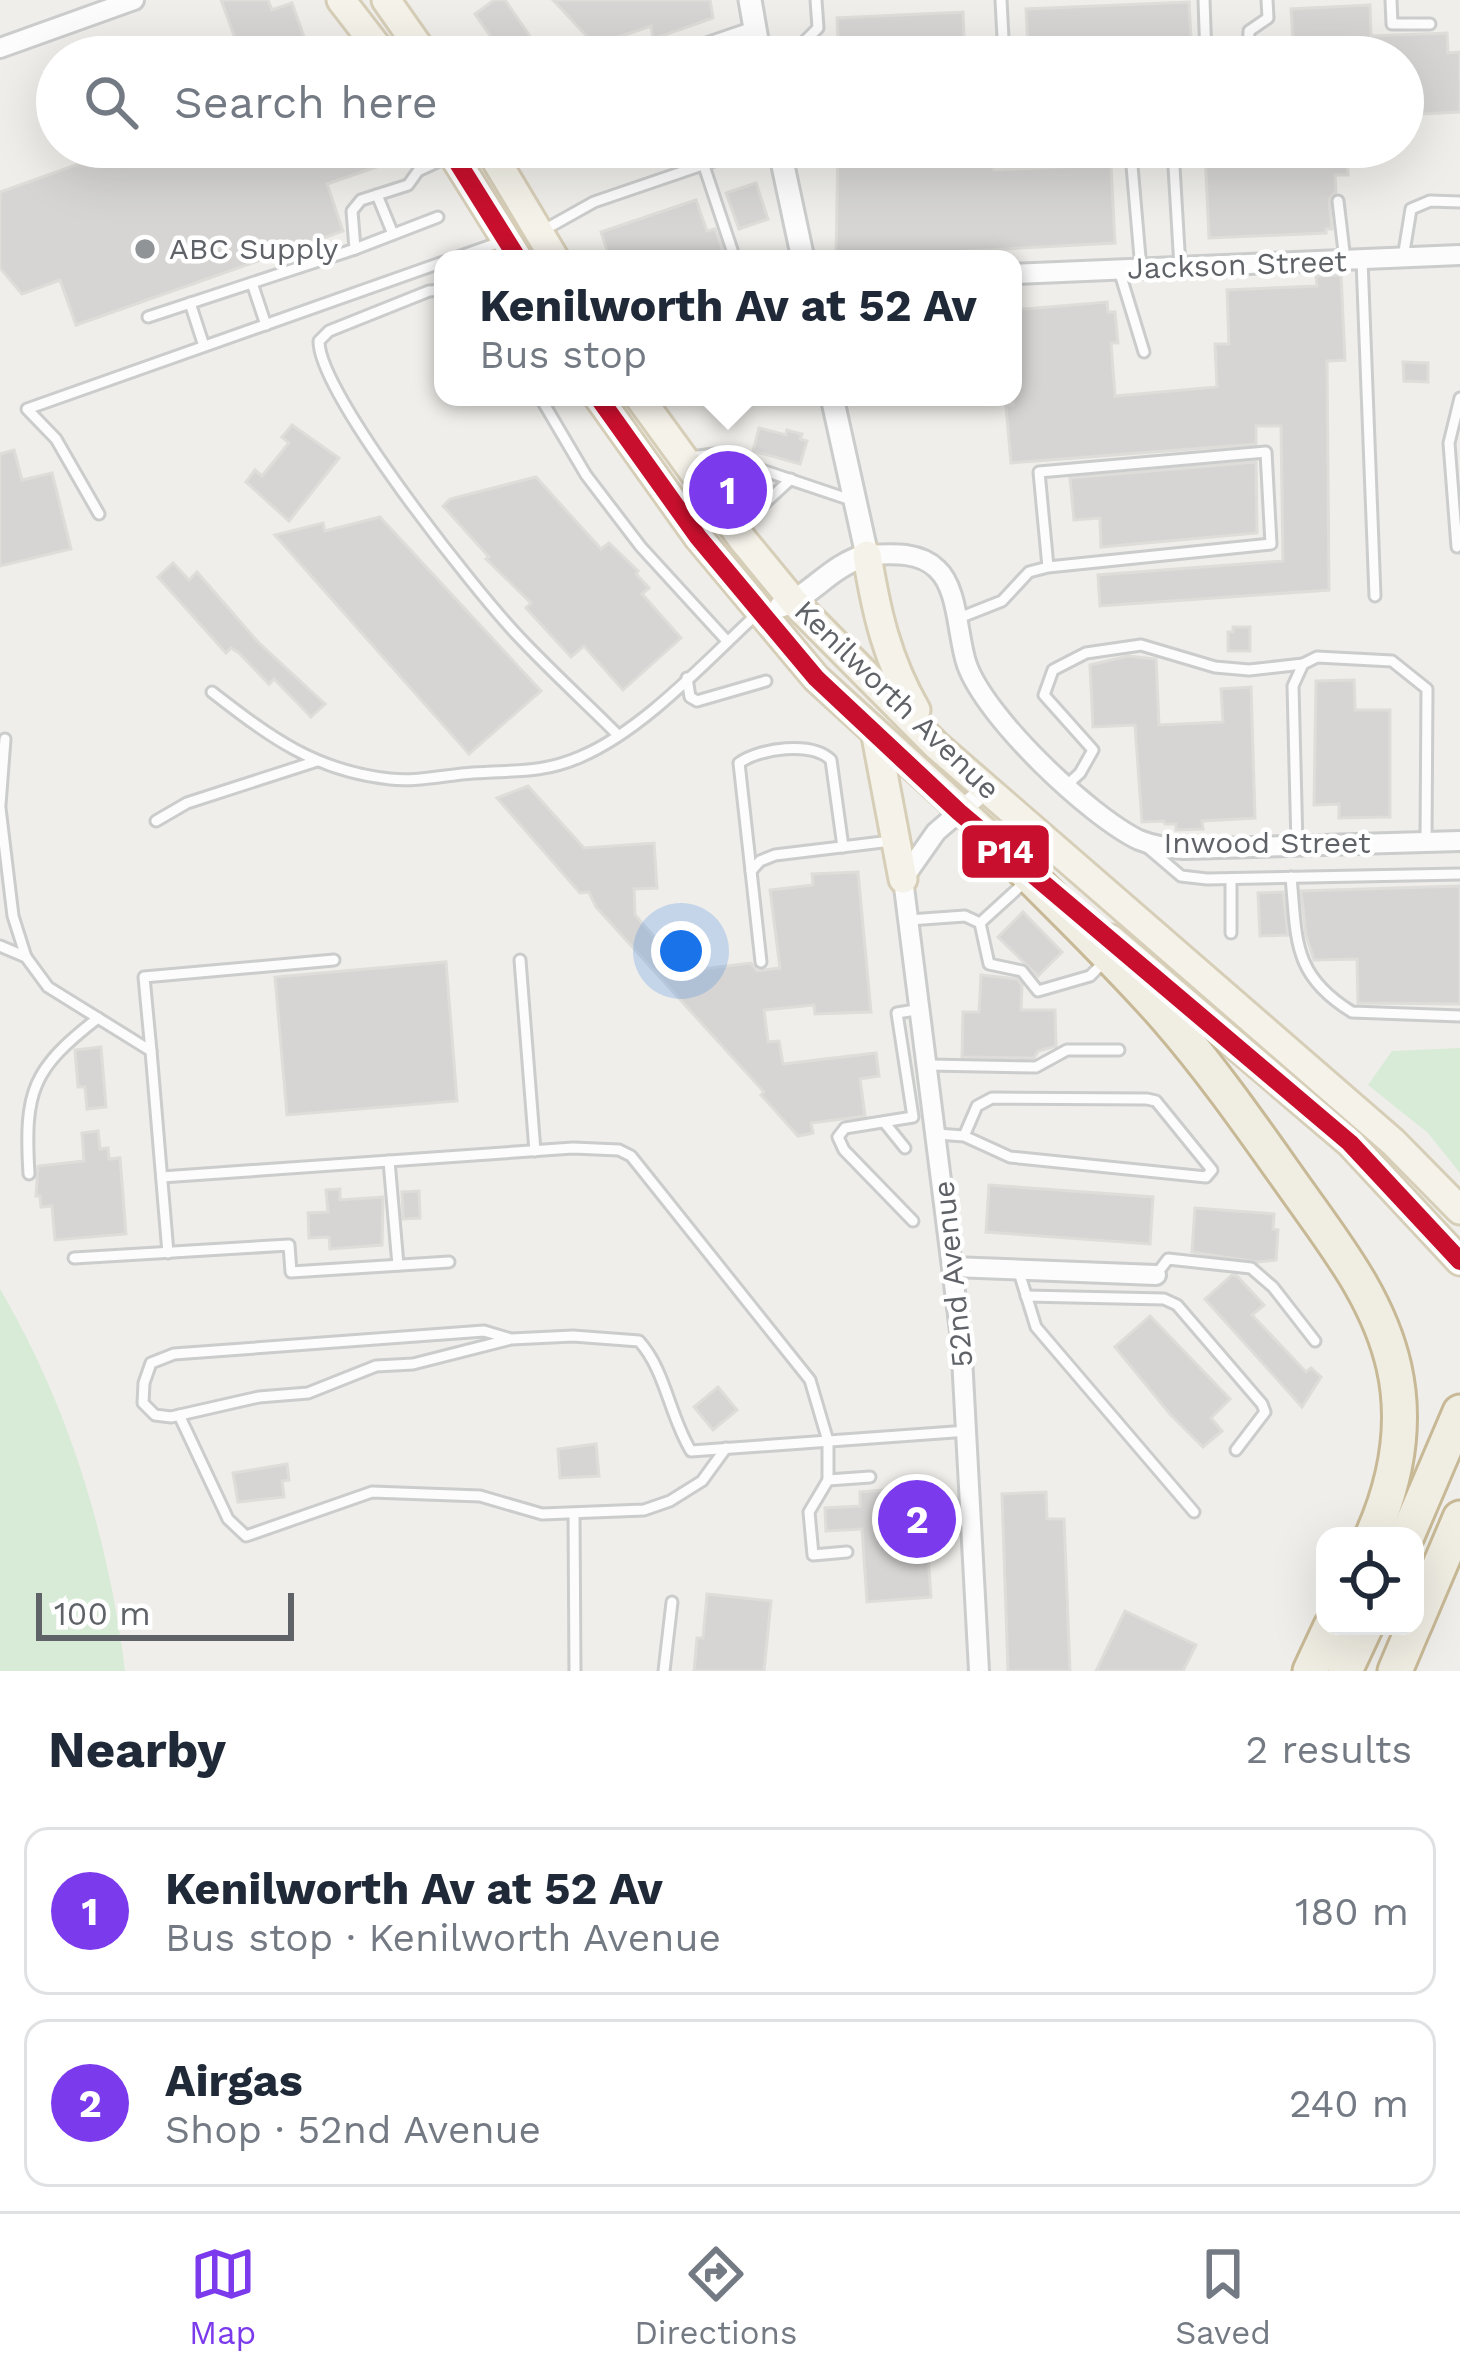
<!DOCTYPE html>
<meta charset="utf-8">
<style>
:root{--surface:#fff;--page:#f6f6f7;--text:#1f2937;--muted:#747a83;--line:#e0e1e3;--accent:#7c3aed}
body{margin:0;font-family:"Work Sans",sans-serif;background:var(--page);color:var(--text)}
.controls{position:absolute;right:36px;bottom:36px;display:grid;overflow:hidden;border-radius:24px;box-shadow:0 12px 48px #0002}
.controls button{width:108px;height:108px;display:grid;place-items:center;padding:0;border:0;border-bottom:3px solid var(--line);background:var(--surface);color:var(--text);font:60px sans-serif}
.scale{position:absolute;left:36px;bottom:30px;width:258px;box-sizing:border-box;padding-left:12px;border:6px solid #5f6368;border-top:0;font-size:33px;line-height:42px;white-space:nowrap;color:#5f6368;-webkit-text-stroke:9px #fff;paint-order:stroke}
.you{position:absolute;left:681px;top:951px;width:42px;height:42px;margin:-30px;border:9px solid #fff;border-radius:50%;background:#1a73e8;box-shadow:0 0 0 18px #1a73e833}
.badge{display:grid;place-items:center;width:78px;height:78px;border-radius:50%;background:var(--accent);color:#fff;font-size:39px;font-weight:700}
.pin{position:absolute;translate:-50% -50%;border:6px solid #fff;box-shadow:0 3px 12px #0006}
.popup{position:absolute;left:434px;top:250px;width:588px;height:156px;box-sizing:border-box;display:grid;place-content:center;border-radius:24px;background:var(--surface);filter:drop-shadow(0 3px 9px #0005);font-size:39px;white-space:nowrap;color:var(--muted)}
.popup b{font-size:45px;color:var(--text)}
.popup::after{content:'';position:absolute;left:50%;top:100%;margin-left:-24px;border:24px solid transparent;border-top-color:var(--surface)}
.list{margin:0;padding:0;list-style:none}
h2{display:flex;justify-content:space-between;align-items:center;height:156px;margin:0;padding:0 48px;font-size:51px}
h2 small{font-size:39px;font-weight:400;color:var(--muted)}
.list li{display:grid;grid-template-columns:78px 1fr auto;gap:36px;align-items:center;box-sizing:border-box;height:168px;margin:0 24px 24px;padding:0 24px;border:3px solid var(--line);border-radius:24px}
.list b{display:block;font-size:45px;white-space:nowrap}
.list p{margin:0;font-size:39px;white-space:nowrap;color:var(--muted)}
.list em{font-size:39px;font-style:normal;color:var(--muted)}
.icon{flex:none;width:66px;height:66px;fill:none;stroke:currentColor;stroke-width:2;stroke-linecap:round;stroke-linejoin:round}
.map{position:relative;flex:none;width:1460px;height:1671px;overflow:hidden}
.search{position:absolute;background:var(--surface);box-shadow:0 12px 48px #0002;left:36px;right:36px;top:36px;height:132px;display:flex;align-items:center;gap:30px;box-sizing:border-box;padding:0 42px;border-radius:66px;color:var(--muted);font-size:45px}
.sheet{height:540px;background:var(--surface)}
nav{display:flex;justify-content:space-around;align-items:center;box-sizing:border-box;height:168px;border-top:3px solid var(--line);background:var(--surface);font-size:33px;color:var(--muted)}
nav a{display:grid;justify-items:center;gap:6px}
nav .on{color:var(--accent)}
.map>svg:first-child{display:block}
</style>
<div class="map">
<svg width="1460" height="1671" viewBox="0 0 1460 1671">
<rect width="100%" height="100%" fill="#efeeea"/>
<g fill="#d8ebd6">
<polygon points="1460,1048 1460,1173 1428,1133 1368,1085 1392,1051"/>
<path d="M0,1289C69,1407 108,1536 125,1671H0Z"/>
</g>
<g fill="#d6d5d3" stroke="#deddd9" stroke-width="3">
<polygon points="221,0 268,0 272,10 292,3 311,57 242,57"/>
<polygon points="494,0 505,0 532,39 513,57 505,57 475,14"/>
<polygon points="553,0 710,0 713,18 653,39 651,26 595,45"/>
<polygon points="1189,2 1191,38 1183,38 1184,57 1036,57 1036,45 1028,45 1026,9"/>
<polygon points="1370,5 1371,36 1447,33 1448,53 1460,52 1460,112 1403,115 1403,57 1259,57 1258,41 1293,40 1291,9"/>
<polygon points="963,12 965,57 839,57 837,18"/>
<polygon points="126,147 380,147 385,164 327,184 343,231 76,325 60,280 22,294 0,268 0,192"/>
<polygon points="838,147 993,151 994,170 1111,165 1115,243 836,258"/>
<polygon points="1323,148 1323,154 1347,153 1348,175 1335,175 1336,192 1329,199 1332,229 1326,229 1326,233 1209,238 1205,152"/>
<polygon points="756,183 768,219 739,229 726,193"/>
<polygon points="696,200 707,231 715,229 726,259 610,259 601,232"/>
<polygon points="1341,275 1345,360 1327,361 1329,590 1100,606 1098,575 1283,561 1281,426 1256,426 1256,444 1011,463 1006,406 1013,405 1013,310 1107,302 1108,312 1115,312 1118,343 1111,343 1115,396 1217,387 1215,344 1229,344 1227,290 1317,286 1316,276"/>
<polygon points="1403,362 1428,363 1428,382 1404,381"/>
<polygon points="292,425 339,458 289,521 246,482 255,470 262,476 289,443 282,437"/>
<polygon points="759,428 786,435 787,430 802,434 800,439 807,441 800,464 753,451"/>
<polygon points="14,450 22,480 52,473 71,549 0,566 0,454"/>
<polygon points="1256,462 1257,533 1101,547 1100,518 1074,520 1070,478"/>
<polygon points="536,477 601,549 609,543 638,571 636,574 649,588 642,594 681,638 623,690 584,646 571,657 526,608 531,603 486,559 489,557 443,506 450,499"/>
<polygon points="380,517 541,691 469,754 275,535 323,523 325,531"/>
<polygon points="173,563 189,580 197,572 258,642 325,704 311,717 274,679 269,684 239,653 231,648 226,653 158,577"/>
<polygon points="1233,627 1250,627 1250,651 1228,651 1228,632 1233,632"/>
<polygon points="1128,656 1156,659 1159,725 1223,722 1221,689 1251,687 1255,818 1202,821 1203,829 1176,830 1176,824 1165,824 1164,821 1142,822 1135,725 1093,727 1090,665"/>
<polygon points="1354,680 1355,710 1390,710 1390,817 1339,818 1339,804 1314,805 1316,681"/>
<polygon points="528,786 584,848 654,843 657,888 634,889 635,915 685,971 751,963 757,971 780,968 770,890 813,885 812,874 858,872 871,1012 815,1014 814,1005 764,1010 768,1042 779,1041 783,1064 876,1053 879,1076 860,1079 865,1116 811,1123 813,1133 798,1136 761,1095 764,1092 596,907 589,892 580,893 497,798"/>
<polygon points="1460,886 1460,1004 1358,1003 1357,959 1314,960 1306,935 1301,891"/>
<polygon points="1283,892 1288,935 1260,936 1258,893"/>
<polygon points="1023,912 1062,952 1038,976 998,937"/>
<polygon points="446,962 457,1101 287,1115 275,977"/>
<polygon points="981,975 1017,979 1022,985 1021,1010 1055,1010 1056,1046 1038,1051 1034,1058 962,1057 963,1012 979,1012"/>
<polygon points="101,1047 106,1107 87,1109 85,1087 78,1087 75,1050"/>
<polygon points="98,1131 100,1149 108,1148 109,1159 120,1158 126,1234 55,1240 52,1206 41,1207 40,1196 36,1196 38,1166 84,1161 82,1133"/>
<polygon points="989,1185 1153,1197 1150,1244 986,1232"/>
<polygon points="340,1189 340,1200 383,1197 382,1245 330,1249 329,1237 309,1238 308,1213 328,1212 326,1190"/>
<polygon points="419,1191 420,1218 403,1219 402,1192"/>
<polygon points="1195,1208 1274,1214 1273,1229 1278,1230 1276,1260 1257,1262 1192,1252"/>
<polygon points="1232,1275 1237,1276 1264,1305 1252,1315 1306,1372 1311,1368 1321,1377 1302,1407 1205,1299"/>
<polygon points="1150,1316 1230,1399 1211,1418 1222,1431 1203,1447 1170,1414 1115,1347"/>
<polygon points="718,1387 737,1410 713,1430 694,1407"/>
<polygon points="596,1444 599,1476 560,1478 558,1449"/>
<polygon points="287,1464 289,1480 282,1481 284,1497 238,1502 233,1473"/>
<polygon points="923,1487 931,1597 867,1602 862,1529 826,1531 825,1508 860,1506 860,1492"/>
<polygon points="1046,1492 1047,1519 1064,1519 1070,1671 1008,1671 1002,1494"/>
<polygon points="707,1594 771,1601 764,1671 694,1671 697,1638 703,1638"/>
<polygon points="1125,1611 1196,1645 1183,1671 1096,1671"/>
</g>
<g fill="none" stroke-linecap="round" stroke-linejoin="round">
<g stroke="#cbcccc" stroke-width="15">
<g id="service">
<polyline points="1001,0 1004,57"/>
<polyline points="1204,0 1206,57"/>
<polyline points="1391,0 1392,24 1430,24"/>
<polyline points="797,57 796,50 818,28 816,0"/>
<polyline points="1248,57 1249,31 1268,18 1267,0"/>
<polyline points="550,150 560,147"/>
<polyline points="704,166 735,259"/>
<polyline points="1132,166 1141,269"/>
<polyline points="1174,167 1180,267"/>
<polyline points="377,195 393,234"/>
<polyline points="1338,201 1345,260"/>
<polyline points="544,230 594,202 723,158 724,147"/>
<polyline points="355,249 438,217"/>
<polyline points="1403,258 1411,209 1430,201 1460,202"/>
<polyline points="452,259 503,241"/>
<polyline points="1362,260 1375,596"/>
<polyline points="1119,270 1144,352"/>
<polyline points="252,283 266,325"/>
<path d="M443,290L429,291L329,331L319,341C318,393 477,593 519,637C551,671 585,702 618,735"/>
<polyline points="190,303 204,346"/>
<polyline points="148,317 355,249 352,211 361,200 408,185 418,171 448,157"/>
<polyline points="540,397 586,475 641,547 727,641"/>
<polyline points="690,457 714,454 851,500"/>
<polyline points="99,514 56,439 27,409 443,262"/>
<polyline points="740,526 791,479"/>
<polyline points="1457,547 1449,443 1460,398"/>
<polyline points="959,618 1002,601 1029,572 1048,567 1271,544 1266,452 1039,472 1048,567"/>
<polyline points="687,678 690,697 697,701 766,681"/>
<path d="M212,692C270,737 315,771 390,779C417,782 446,775 473,773C512,770 541,774 580,757C644,730 707,660 758,613"/>
<polyline points="1067,785 1080,773 1093,750 1044,695 1053,670 1086,653 1141,645 1215,667 1249,670 1303,664"/>
<polyline points="0,805 5,739"/>
<polyline points="0,808 13,916 26,957"/>
<polyline points="156,821 187,803 317,761"/>
<polyline points="1297,845 1293,686 1303,664 1317,657 1392,661 1427,689 1426,842"/>
<polyline points="1147,847 1181,876 1207,879 1460,874"/>
<path d="M751,871L739,763C760,748 812,741 831,760L843,847"/>
<path d="M1291,877C1297,940 1292,975 1352,1012L1460,1016"/>
<polyline points="1231,879 1231,933"/>
<polyline points="909,920 965,916 980,923 989,964 1022,971 1038,991 1090,976 1103,963"/>
<polyline points="980,923 1025,882"/>
<polyline points="0,946 26,957 48,987 151,1051 168,1253"/>
<polyline points="520,960 535,1151"/>
<polyline points="761,962 751,871 760,861 775,855 891,841"/>
<polyline points="151,1051 144,977 334,960"/>
<polyline points="929,1065 1036,1067 1067,1050 1119,1050"/>
<polyline points="884,1122 905,1148"/>
<polyline points="937,1134 964,1136 1010,1157 1206,1177 1212,1170 1156,1101 1147,1099 992,1098 977,1106 964,1136"/>
<polyline points="389,1161 398,1265"/>
<path d="M29,1174C24,1091 32,1069 98,1018"/>
<polyline points="162,1177 573,1148 619,1150 631,1156 810,1380 828,1441 828,1480 809,1512 813,1555 847,1552"/>
<polyline points="913,1221 844,1150 838,1137 845,1128 913,1117 897,1013 922,1009"/>
<polyline points="74,1258 289,1245 291,1272 449,1262"/>
<polyline points="1018,1269 1036,1327 1194,1512"/>
<polyline points="1156,1275 1168,1259 1251,1268 1273,1287 1315,1341"/>
<polyline points="1026,1296 1164,1299 1177,1305 1262,1404 1265,1412 1236,1450"/>
<path d="M511,1339L484,1331L174,1354L151,1363L144,1383L143,1403L155,1415L171,1417L259,1397L308,1393L376,1366L413,1364L511,1339L573,1336L639,1341C666,1371 669,1415 691,1451L968,1431"/>
<polyline points="179,1415 228,1519 246,1536 372,1492 480,1496 542,1514 644,1510 670,1501 702,1481 726,1448"/>
<polyline points="828,1480 870,1477"/>
<polyline points="574,1514 575,1671"/>
<polyline points="664,1671 672,1602"/>
</g>
</g>
<g stroke="#cbcccc" stroke-width="24">
<g id="minor">
<polyline points="0,48 134,0"/>
<polyline points="679,57 755,31"/>
<polyline points="1013,274 1460,255"/>
<path d="M867,555C890,554 919,551 937,569C959,589 957,637 967,665C986,718 1088,815 1139,840C1154,846 1168,848 1184,849L1460,841"/>
<polyline points="953,1267 1156,1275"/>
<polyline points="979,1671 961,1339 903,879 936,832 986,789"/>
</g>
</g>
<g stroke="#cbcccc" stroke-width="27">
<g id="tertiary">
<polyline points="750,0 760,57"/>
<polyline points="779,147 803,259"/>
<path d="M781,606C812,596 829,566 867,555L832,397"/>
</g>
</g>
<g stroke="#d7ceb8" stroke-width="33">
<g id="primary">
<polyline points="341,0 385,57"/>
<polyline points="386,0 426,57"/>
<polyline points="448,147 518,259"/>
<polyline points="488,147 555,259"/>
<polyline points="598,397 698,537 816,678 1017,861"/>
<polyline points="639,397 743,540 794,602 936,745 1393,1142 1460,1210"/>
<path d="M867,555C876,611 887,660 916,710"/>
<polyline points="876,736 903,879"/>
<polyline points="1111,939 1350,1143 1460,1261"/>
</g>
</g>
<g stroke="#c8b996" stroke-width="39">
<g id="motorway">
<path d="M1001,847C1056,903 1114,958 1166,1017C1214,1072 1256,1133 1298,1192C1337,1247 1379,1300 1394,1367C1407,1425 1396,1482 1372,1536"/>
<polyline points="1407,1536 1460,1412"/>
<polyline points="1415,1624 1460,1518"/>
<polyline points="1310,1671 1331,1626"/>
<polyline points="1345,1671 1366,1626"/>
<polyline points="1395,1671 1414,1626"/>
</g>
</g>
<use href="#service" stroke="#fdfcfc" stroke-width="9"/>
<use href="#minor" stroke="#fdfcfc" stroke-width="18"/>
<use href="#tertiary" stroke="#fdfcfc" stroke-width="21"/>
<use href="#primary" stroke="#f4f2e9" stroke-width="27"/>
<use href="#motorway" stroke="#f0ede3" stroke-width="33"/>
<g stroke="#fff" stroke-width="27">
<g id="bus-1">
<polyline points="448,147 518,259"/>
<polyline points="598,397 698,537 816,678 959,812 1350,1143 1460,1261"/>
</g>
</g>
<use href="#bus-1" stroke="#c8102e" stroke-width="18"/>
</g>
<circle fill="#919496" stroke="#fff" stroke-width="4.5" cx="145" cy="249" r="12"/>
<g text-anchor="middle" stroke-width="9" stroke-linejoin="round" paint-order="stroke">
<g font-size="30" fill="#5f6368" stroke="#fff" text-anchor="start">
<text x="169" y="259">ABC Supply</text>
</g>
<g font-size="30" fill="#5f6368" stroke="#fff">
<text transform="translate(1237 265) rotate(-2)" y="10">Jackson Street</text>
<text transform="translate(897 700) rotate(44)" y="10">Kenilworth Avenue</text>
<text x="1267" y="853">Inwood Street</text>
<text transform="translate(953 1274) rotate(-96)" y="10">52nd Avenue</text>
</g>
</g>
<rect stroke="#fff" stroke-width="4.5" x="960" y="823" width="91" height="57" rx="12" fill="#c8102e"/>
<g font-size="33" text-anchor="middle" font-weight="bold" fill="#fff">
<text x="1005" y="863">P14</text>
</g>
</svg>
<div class="controls">
<button><svg class="icon" aria-label="locate" viewBox="0 0 24 24"><circle cx="12" cy="12" r="6"/><path d="M12 2v4M12 18v4M2 12h4M18 12h4"/></svg></button>
</div>
<div class="scale">100 m</div>
<div class="you"></div>
<div class="pin badge" style="left:728px;top:490px">1</div>
<div class="popup"><b>Kenilworth Av at 52 Av</b>Bus stop</div>
<div class="pin badge" style="left:917px;top:1519px">2</div>
<div class="search"><svg class="icon" aria-label="search" viewBox="0 0 24 24"><circle cx="10" cy="10" r="6"/><path d="M15 15l6 6"/></svg>Search here</div>
</div>
<section class="sheet">
<h2>Nearby<small>2 results</small></h2>
<ul class="list">
<li><span class="badge">1</span><div><b>Kenilworth Av at 52 Av</b><p>Bus stop · Kenilworth Avenue</p></div><em>180 m</em></li>
<li><span class="badge">2</span><div><b>Airgas</b><p>Shop · 52nd Avenue</p></div><em>240 m</em></li>
</ul>
</section>
<nav>
<a class="on"><svg class="icon" aria-label="map" viewBox="0 0 24 24"><path d="M3 6l6-2 6 2 6-2v14l-6 2-6-2-6 2zM9 4v14M15 6v14"/></svg>Map</a>
<a><svg class="icon" aria-label="directions" viewBox="0 0 24 24"><path d="M12 3l9 9-9 9-9-9zM9 14v-3h6M13 9l2 2-2 2"/></svg>Directions</a>
<a><svg class="icon" aria-label="saved" viewBox="0 0 24 24"><path d="M7 4h10v16l-5-4-5 4z"/></svg>Saved</a>
</nav>
